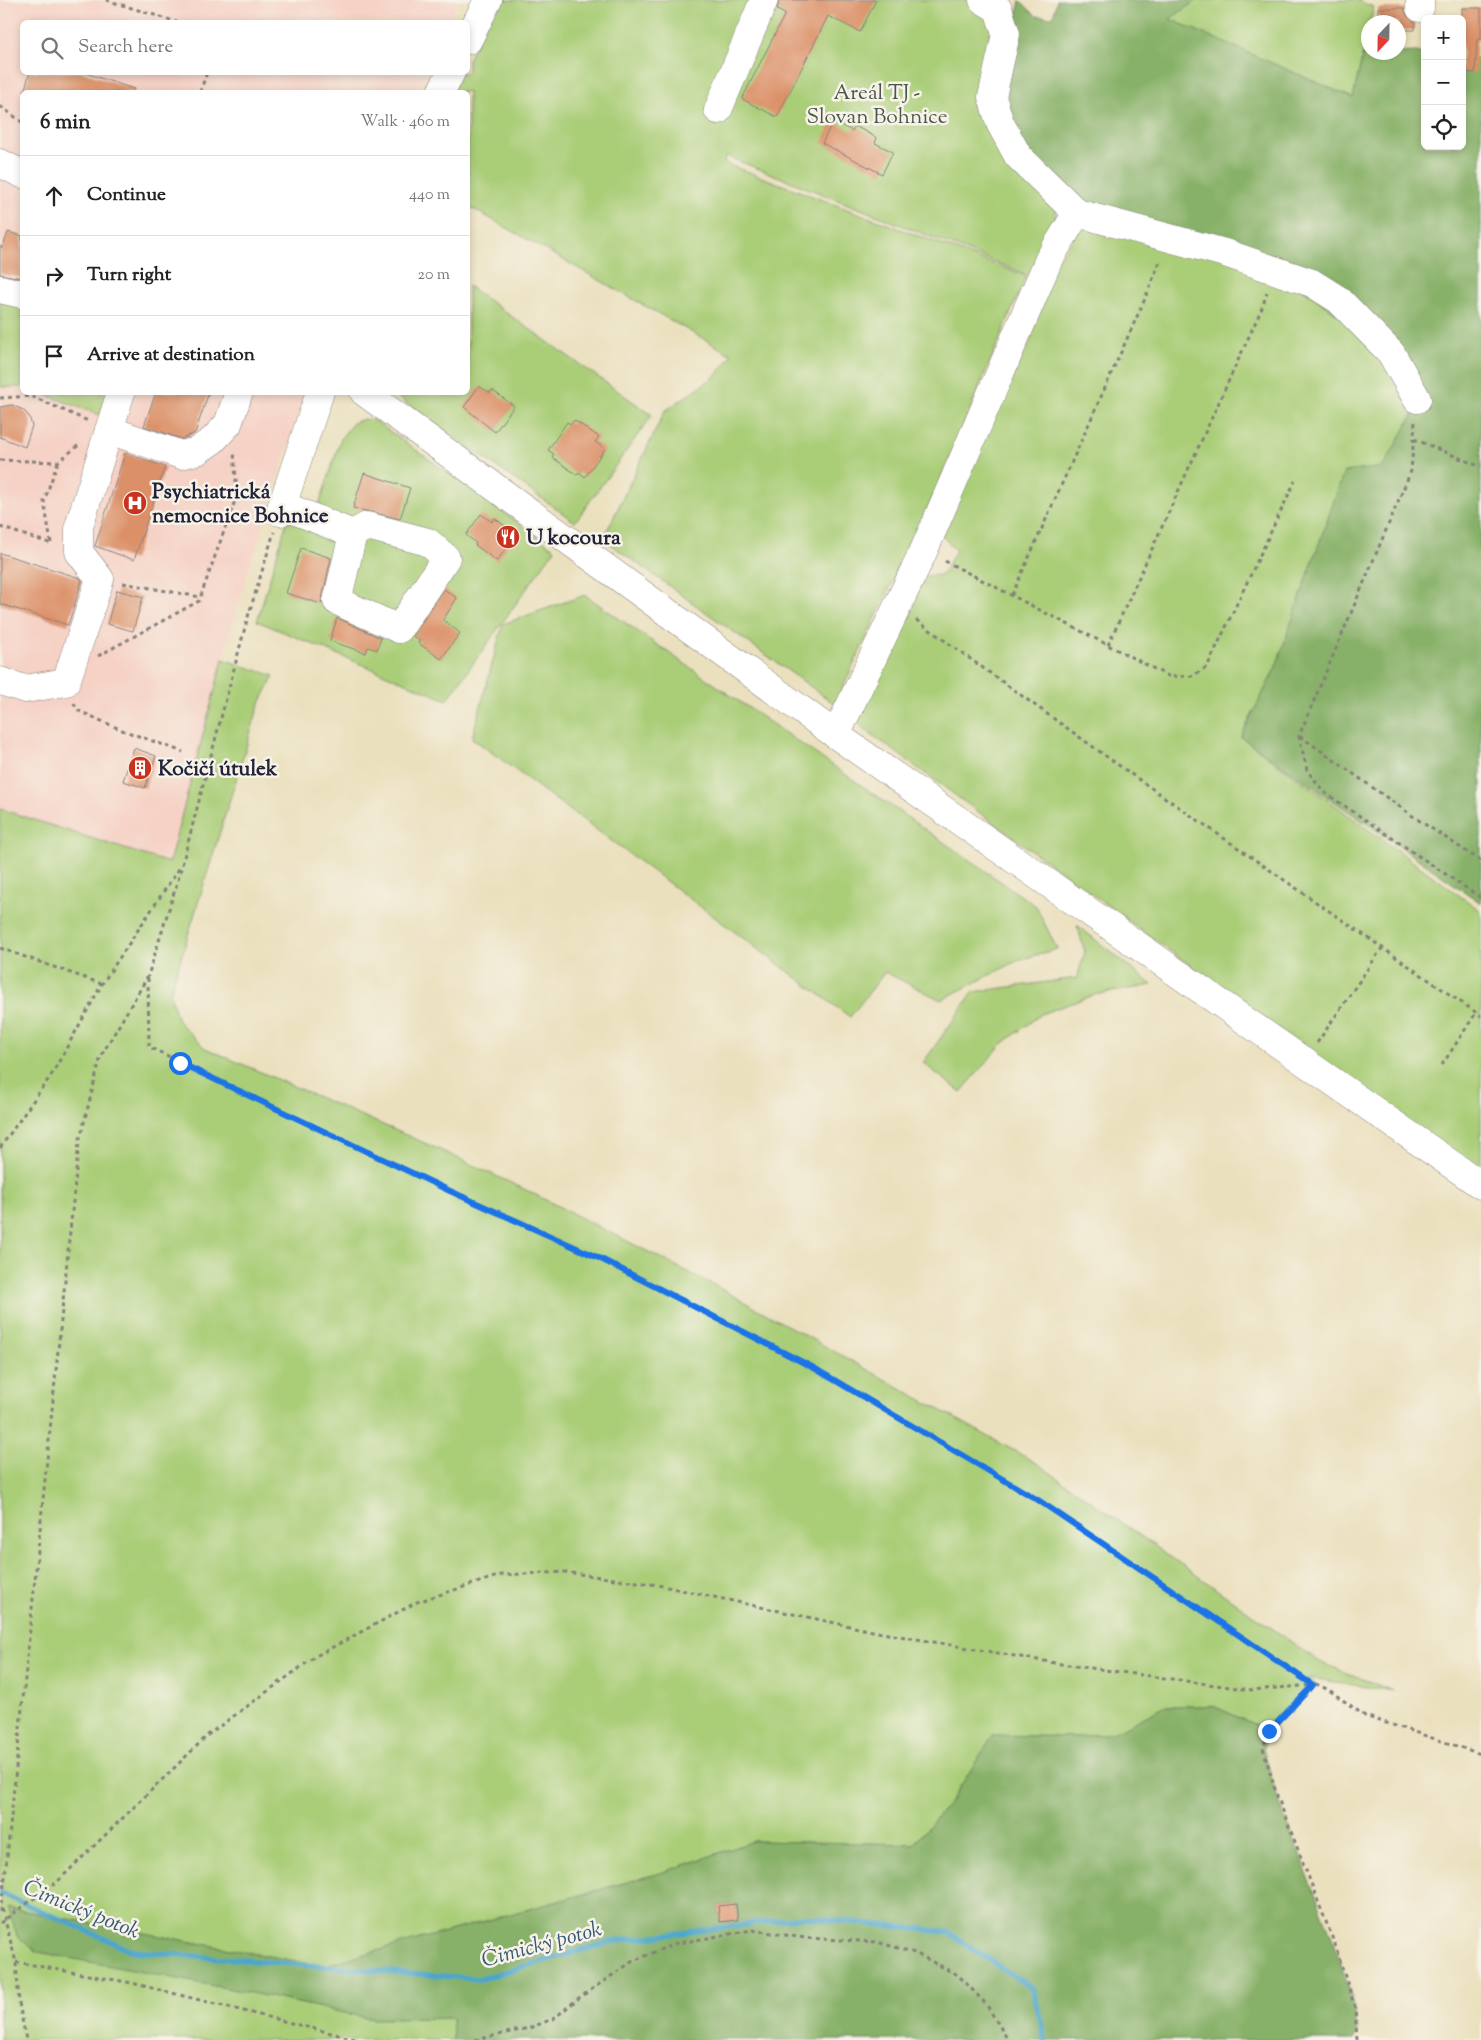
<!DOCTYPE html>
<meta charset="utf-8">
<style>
:root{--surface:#fff;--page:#f2f2f2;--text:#222;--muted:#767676;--line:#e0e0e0}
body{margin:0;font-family:"Sorts Mill Goudy",serif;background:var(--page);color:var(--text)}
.controls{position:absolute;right:15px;top:15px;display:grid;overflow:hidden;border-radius:8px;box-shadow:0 2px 8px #0003}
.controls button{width:45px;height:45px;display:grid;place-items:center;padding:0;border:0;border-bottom:1px solid var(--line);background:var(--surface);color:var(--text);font:25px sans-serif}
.compass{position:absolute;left:1361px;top:15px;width:45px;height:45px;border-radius:50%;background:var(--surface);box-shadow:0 2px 8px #0003;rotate:202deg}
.stop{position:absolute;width:15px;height:15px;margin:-11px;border:4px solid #1a73e8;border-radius:50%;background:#fff}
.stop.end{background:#1a73e8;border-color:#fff;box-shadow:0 1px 5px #0008}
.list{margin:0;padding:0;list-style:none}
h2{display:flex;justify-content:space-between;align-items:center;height:65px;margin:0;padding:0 20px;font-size:21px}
h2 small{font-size:16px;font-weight:400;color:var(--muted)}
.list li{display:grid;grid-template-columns:32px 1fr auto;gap:15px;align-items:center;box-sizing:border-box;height:80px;padding:0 20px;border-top:1px solid var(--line)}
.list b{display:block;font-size:19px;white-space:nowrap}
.list em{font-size:16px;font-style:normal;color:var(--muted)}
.icon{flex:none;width:28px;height:28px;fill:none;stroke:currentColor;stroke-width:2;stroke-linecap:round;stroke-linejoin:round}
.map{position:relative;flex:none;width:1481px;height:2040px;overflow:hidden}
.search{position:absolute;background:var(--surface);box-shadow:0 2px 8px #0003;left:20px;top:20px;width:450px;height:55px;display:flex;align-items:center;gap:12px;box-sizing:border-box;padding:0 18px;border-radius:8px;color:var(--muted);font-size:19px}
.panel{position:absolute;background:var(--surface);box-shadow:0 2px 8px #0003;left:20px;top:90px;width:450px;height:305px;border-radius:8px}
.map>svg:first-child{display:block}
</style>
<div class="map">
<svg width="1481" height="2040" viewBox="0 0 1481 2040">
<rect width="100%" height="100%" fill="#f7f3e8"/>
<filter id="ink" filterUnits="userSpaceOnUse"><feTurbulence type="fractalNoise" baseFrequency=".02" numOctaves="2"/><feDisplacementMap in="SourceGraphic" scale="10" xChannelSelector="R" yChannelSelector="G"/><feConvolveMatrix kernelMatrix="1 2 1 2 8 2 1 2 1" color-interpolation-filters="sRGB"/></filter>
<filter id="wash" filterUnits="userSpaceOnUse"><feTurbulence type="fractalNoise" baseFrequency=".0096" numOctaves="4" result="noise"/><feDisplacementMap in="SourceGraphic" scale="20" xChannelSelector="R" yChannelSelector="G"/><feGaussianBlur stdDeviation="1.12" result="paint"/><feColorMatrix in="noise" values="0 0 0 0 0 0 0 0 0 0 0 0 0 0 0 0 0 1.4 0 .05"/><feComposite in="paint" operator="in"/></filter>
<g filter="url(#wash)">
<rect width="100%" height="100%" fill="#ebe0be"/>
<polygon fill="#f6d1c5" points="0,0 458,0 448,22 22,22 22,72 426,73 417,92 22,92 22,392 305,393 235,613 169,863 0,809"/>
<g fill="#aace78" stroke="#66785a">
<polygon points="497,0 969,0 987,10 996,25 982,103 982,111 988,128 1056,208 1055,226 1033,277 726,156 724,163 1026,276 936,490 835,704 603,539 665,411 717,375 732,355 468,206 468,92 451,92 461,73 468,72 468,60"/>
<polygon points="1197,0 1356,0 1374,7 1370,22 1368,22 1368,30 1353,98 1169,19"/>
<polygon points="1085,224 1269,264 1354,313 1420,387 1413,415 1275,669 1241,737 1481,911 1481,1176 864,729 855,720 897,626 908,622 912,612 908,600 926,576 942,575 956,551 938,531 1056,261"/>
<polygon points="468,286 652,415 575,522 392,393 468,392"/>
<polygon points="0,301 22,305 22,387 0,387"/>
<polygon points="41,393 108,393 100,415"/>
<polygon points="364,419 374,420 555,549 447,700 257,621 287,521 313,524 341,438 353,423"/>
<polygon points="585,595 1036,906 1057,949 1019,960 941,1000 885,972 850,1017 472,738 503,624"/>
<polygon points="223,659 274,676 259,705 170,994 178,1021 205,1048 436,1148 526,1190 714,1285 1038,1464 1320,1662 1393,1691 1309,1678 1316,1684 1269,1731 1213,1706 1167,1706 1113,1733 1075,1737 993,1735 951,1801 914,1844 754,1841 664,1872 322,1966 9,1908 18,1938 261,1995 373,2019 452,2018 453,2040 0,2040 0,809 169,863"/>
<polygon points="1077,925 1152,985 1094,995 1041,1014 1001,1045 961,1092 923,1063 973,992 1077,978 1085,952"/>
</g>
<g fill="#87b168" stroke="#546a52" fill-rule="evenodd">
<polygon points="1020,0 1036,16 1053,17 1057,0 1197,0 1170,19 1353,98 1363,54 1417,52 1425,55 1425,146 1462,146 1462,58 1481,58 1481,903 1241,737 1275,669 1344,472 1383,467 1413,415 1420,387 1404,364 1269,264 1098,223 1024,155 999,110"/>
<path d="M1166,1706H1213L1269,1731L1263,1748L1276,1793L1335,1945L1355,2008L1357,2033L1353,2040H453L452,2018L373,2019L261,1995L38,1952L18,1938L8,1908L322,1966L664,1872L754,1841L914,1844L951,1801L993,1735L1075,1737L1113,1733ZM736,1904L738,1920L720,1922L718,1906Z"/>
</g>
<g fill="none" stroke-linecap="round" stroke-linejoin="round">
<polyline stroke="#4ca6ca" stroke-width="5.5" points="0,1893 133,1951 480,1979 610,1942 803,1917 948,1932 1033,1989 1045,2040"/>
</g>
<g id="blocks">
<g fill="#dc9068">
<polygon points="779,0 876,0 860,32 828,16 777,117 742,99 785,14 777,10"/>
<polygon points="1378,8 1404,8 1407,16 1415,22 1415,30 1398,30 1398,22 1378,22"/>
<polygon points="1462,8 1481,8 1481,39 1477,40 1475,73 1462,72"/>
<polygon points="30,72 82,72 134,89 133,92 24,92"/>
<polygon points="833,121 852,131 855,126 877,138 875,143 893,152 882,174 822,143"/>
<polygon points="8,232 22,236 22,278 0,274 0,247 3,247"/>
<polygon points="479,386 490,393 492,390 514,406 495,432 464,407"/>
<polygon points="156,392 209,392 195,433 182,439 144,426"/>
<polygon points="12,405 23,410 29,416 32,426 25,447 0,437 0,407"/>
<polygon points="574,420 599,437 595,442 605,449 585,477 579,472 577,475 552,457 554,454 548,450 567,422 571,424"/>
<polygon points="125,453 165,467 134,560 95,546"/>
<polygon points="364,473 410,488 400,519 353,508"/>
<polygon points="481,514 492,522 494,518 516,534 497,561 475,545 476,543 466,535"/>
<polygon points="301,548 331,558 321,604 286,593"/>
<polygon points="0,553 80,578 82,581 68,625 0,604"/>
<polygon points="444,589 457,598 443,620 460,633 441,659 418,643 420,641 413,636"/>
<polygon points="117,590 143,597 133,631 107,624"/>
<polygon points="337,618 381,638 377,650 368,647 366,653 330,641"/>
<polygon points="134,748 156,756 145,788 123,781"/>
<polygon points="736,1904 738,1920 720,1922 718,1906"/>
</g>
</g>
</g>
<g filter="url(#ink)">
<use href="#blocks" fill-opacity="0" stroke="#86817c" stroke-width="1"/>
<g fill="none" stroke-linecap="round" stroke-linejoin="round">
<g stroke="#86817c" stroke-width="29">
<g id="minor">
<polyline points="983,0 998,9 1006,34 992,97 1000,123 1018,156 1077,213 1225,253 1312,283 1339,300 1391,353 1417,399"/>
<polyline points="1420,8 1420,0"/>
<polyline points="468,40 488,0"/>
<polyline points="441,92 451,72"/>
<polyline points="718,110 764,0"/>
<polyline points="0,163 22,174"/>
<polyline points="0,289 22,294"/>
<polyline points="364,392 836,735 1481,1185"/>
<polyline points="109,430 181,455 197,451 213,440 228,424 239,392"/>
<polyline points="282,505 353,534 337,601 399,629 446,558 428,542 367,526 353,534"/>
<polyline points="280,512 320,392"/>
<polyline points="0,681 25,689 66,682 100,579 79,552 79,526 121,392"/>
<polyline points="836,735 924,550 1049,259 1077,213"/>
</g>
</g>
<g stroke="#86817c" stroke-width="3" stroke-dasharray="4 4" stroke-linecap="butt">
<polyline points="106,0 177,22"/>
<polyline points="200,92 207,72"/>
<polyline points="0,106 22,122"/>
<polyline points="0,398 31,396 88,421"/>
<polyline points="1415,422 1411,471 1299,736 1307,770 1324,792 1481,898"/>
<polyline points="1414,439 1481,467"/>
<polyline points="0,460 58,462 80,444"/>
<polyline points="0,527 52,544"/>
<polyline points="51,543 44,501 58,462"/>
<polyline points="945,561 1170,677 1192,676 1207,667 1295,481"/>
<polyline points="123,583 200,597"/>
<polyline points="1012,595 1144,301 1161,259"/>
<polyline points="916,620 1131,774 1481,1016"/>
<polyline points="1108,645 1262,308 1267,292"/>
<polyline points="98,656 199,601 237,495 234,451"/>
<polyline points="74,703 77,710 122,730 183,752"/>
<polyline points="1300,736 1417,819 1481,861"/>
<polyline points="0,948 102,984"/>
<polyline points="148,978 149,1047 450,1191 599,1258 814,1368 1038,1500 1313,1684"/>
<polyline points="1317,1043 1382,948"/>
<polyline points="1442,1065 1476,1013"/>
<polyline points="0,1148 52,1074 102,984 180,867"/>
<polyline points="2,1909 16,1962 19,2003 26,2040"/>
<polyline points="0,1912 5,1877 79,1142 101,1056 148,976 178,880 247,620 274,532"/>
<polyline points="0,1923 57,1882 209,1734 316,1656 417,1602 501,1575 565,1572 658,1585 882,1633 1061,1664 1252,1690 1313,1685"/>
<polyline points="16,1962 132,1983 359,2040"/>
<polyline points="475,2040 529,2028 553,2019 579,1998 633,1961 674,1944 752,1930 805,1938 877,1942 915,1953 958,1975 986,2004 1008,2040"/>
<polyline points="1357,2040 1355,2008 1335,1945 1276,1793 1263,1748 1269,1731 1316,1684 1329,1690 1365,1716 1481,1754"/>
</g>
<use href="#minor" stroke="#fff" stroke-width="28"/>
</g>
</g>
<g fill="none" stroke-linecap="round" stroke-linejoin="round" filter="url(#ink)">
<polyline stroke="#1a73e8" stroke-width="6" points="180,1063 450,1191 599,1258 814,1368 1038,1500 1313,1685 1269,1731"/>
</g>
<defs>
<g id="hospital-disc" transform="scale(1.25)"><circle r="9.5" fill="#c8321e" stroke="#f7f3e8"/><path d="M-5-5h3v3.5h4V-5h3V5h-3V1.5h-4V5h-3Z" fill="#fff"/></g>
<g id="restaurant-disc" transform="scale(1.25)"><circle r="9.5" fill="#c8321e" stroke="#f7f3e8"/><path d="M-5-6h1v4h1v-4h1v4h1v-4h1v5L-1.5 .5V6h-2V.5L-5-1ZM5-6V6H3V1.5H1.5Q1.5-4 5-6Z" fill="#fff"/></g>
<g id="building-disc" transform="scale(1.25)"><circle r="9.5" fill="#c8321e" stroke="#f7f3e8"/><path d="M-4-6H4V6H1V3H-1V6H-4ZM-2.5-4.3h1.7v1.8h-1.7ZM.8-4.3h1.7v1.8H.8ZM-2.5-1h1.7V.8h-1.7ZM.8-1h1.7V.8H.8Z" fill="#fff"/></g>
</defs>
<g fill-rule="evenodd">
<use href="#hospital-disc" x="135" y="503"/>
<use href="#restaurant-disc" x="508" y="537"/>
<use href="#building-disc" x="140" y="768"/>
</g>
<g text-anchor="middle" stroke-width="5" stroke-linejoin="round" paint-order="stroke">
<g font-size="21" fill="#4b564d" stroke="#f7f3e8">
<text x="877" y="99">Areál TJ -<tspan x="877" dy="24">Slovan Bohnice</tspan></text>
</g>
<g font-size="21" font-weight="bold" fill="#22223b" stroke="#f7f3e8" text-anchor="start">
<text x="152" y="498">Psychiatrická<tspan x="152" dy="24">nemocnice Bohnice</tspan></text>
<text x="526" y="544">U kocoura</text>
<text x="158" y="775">Kočičí útulek</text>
</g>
<g font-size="22" font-style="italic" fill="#335774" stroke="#f7f3e8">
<text transform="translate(82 1908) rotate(22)" y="8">Čimický potok</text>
<text transform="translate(541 1943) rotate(-15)" y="8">Čimický potok</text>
</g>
</g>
</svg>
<div class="controls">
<button>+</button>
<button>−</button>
<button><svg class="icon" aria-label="locate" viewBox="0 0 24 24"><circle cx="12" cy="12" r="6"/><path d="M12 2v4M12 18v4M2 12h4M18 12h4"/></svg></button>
</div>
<svg class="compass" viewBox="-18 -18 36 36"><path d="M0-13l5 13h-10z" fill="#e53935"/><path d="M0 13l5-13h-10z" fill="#767676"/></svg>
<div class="stop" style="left:180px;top:1063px"></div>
<div class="stop end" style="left:1269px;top:1731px"></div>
<div class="search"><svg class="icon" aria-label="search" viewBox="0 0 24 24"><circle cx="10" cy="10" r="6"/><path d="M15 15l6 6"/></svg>Search here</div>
<section class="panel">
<h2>6 min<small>Walk · 460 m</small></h2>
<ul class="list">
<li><svg class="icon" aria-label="ahead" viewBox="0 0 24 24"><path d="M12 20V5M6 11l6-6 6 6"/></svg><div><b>Continue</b></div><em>440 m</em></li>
<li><svg class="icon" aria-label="right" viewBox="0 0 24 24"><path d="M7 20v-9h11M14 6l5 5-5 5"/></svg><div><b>Turn right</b></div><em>20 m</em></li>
<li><svg class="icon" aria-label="arrive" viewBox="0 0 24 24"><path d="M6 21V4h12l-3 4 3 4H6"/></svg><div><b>Arrive at destination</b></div></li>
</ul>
</section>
</div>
